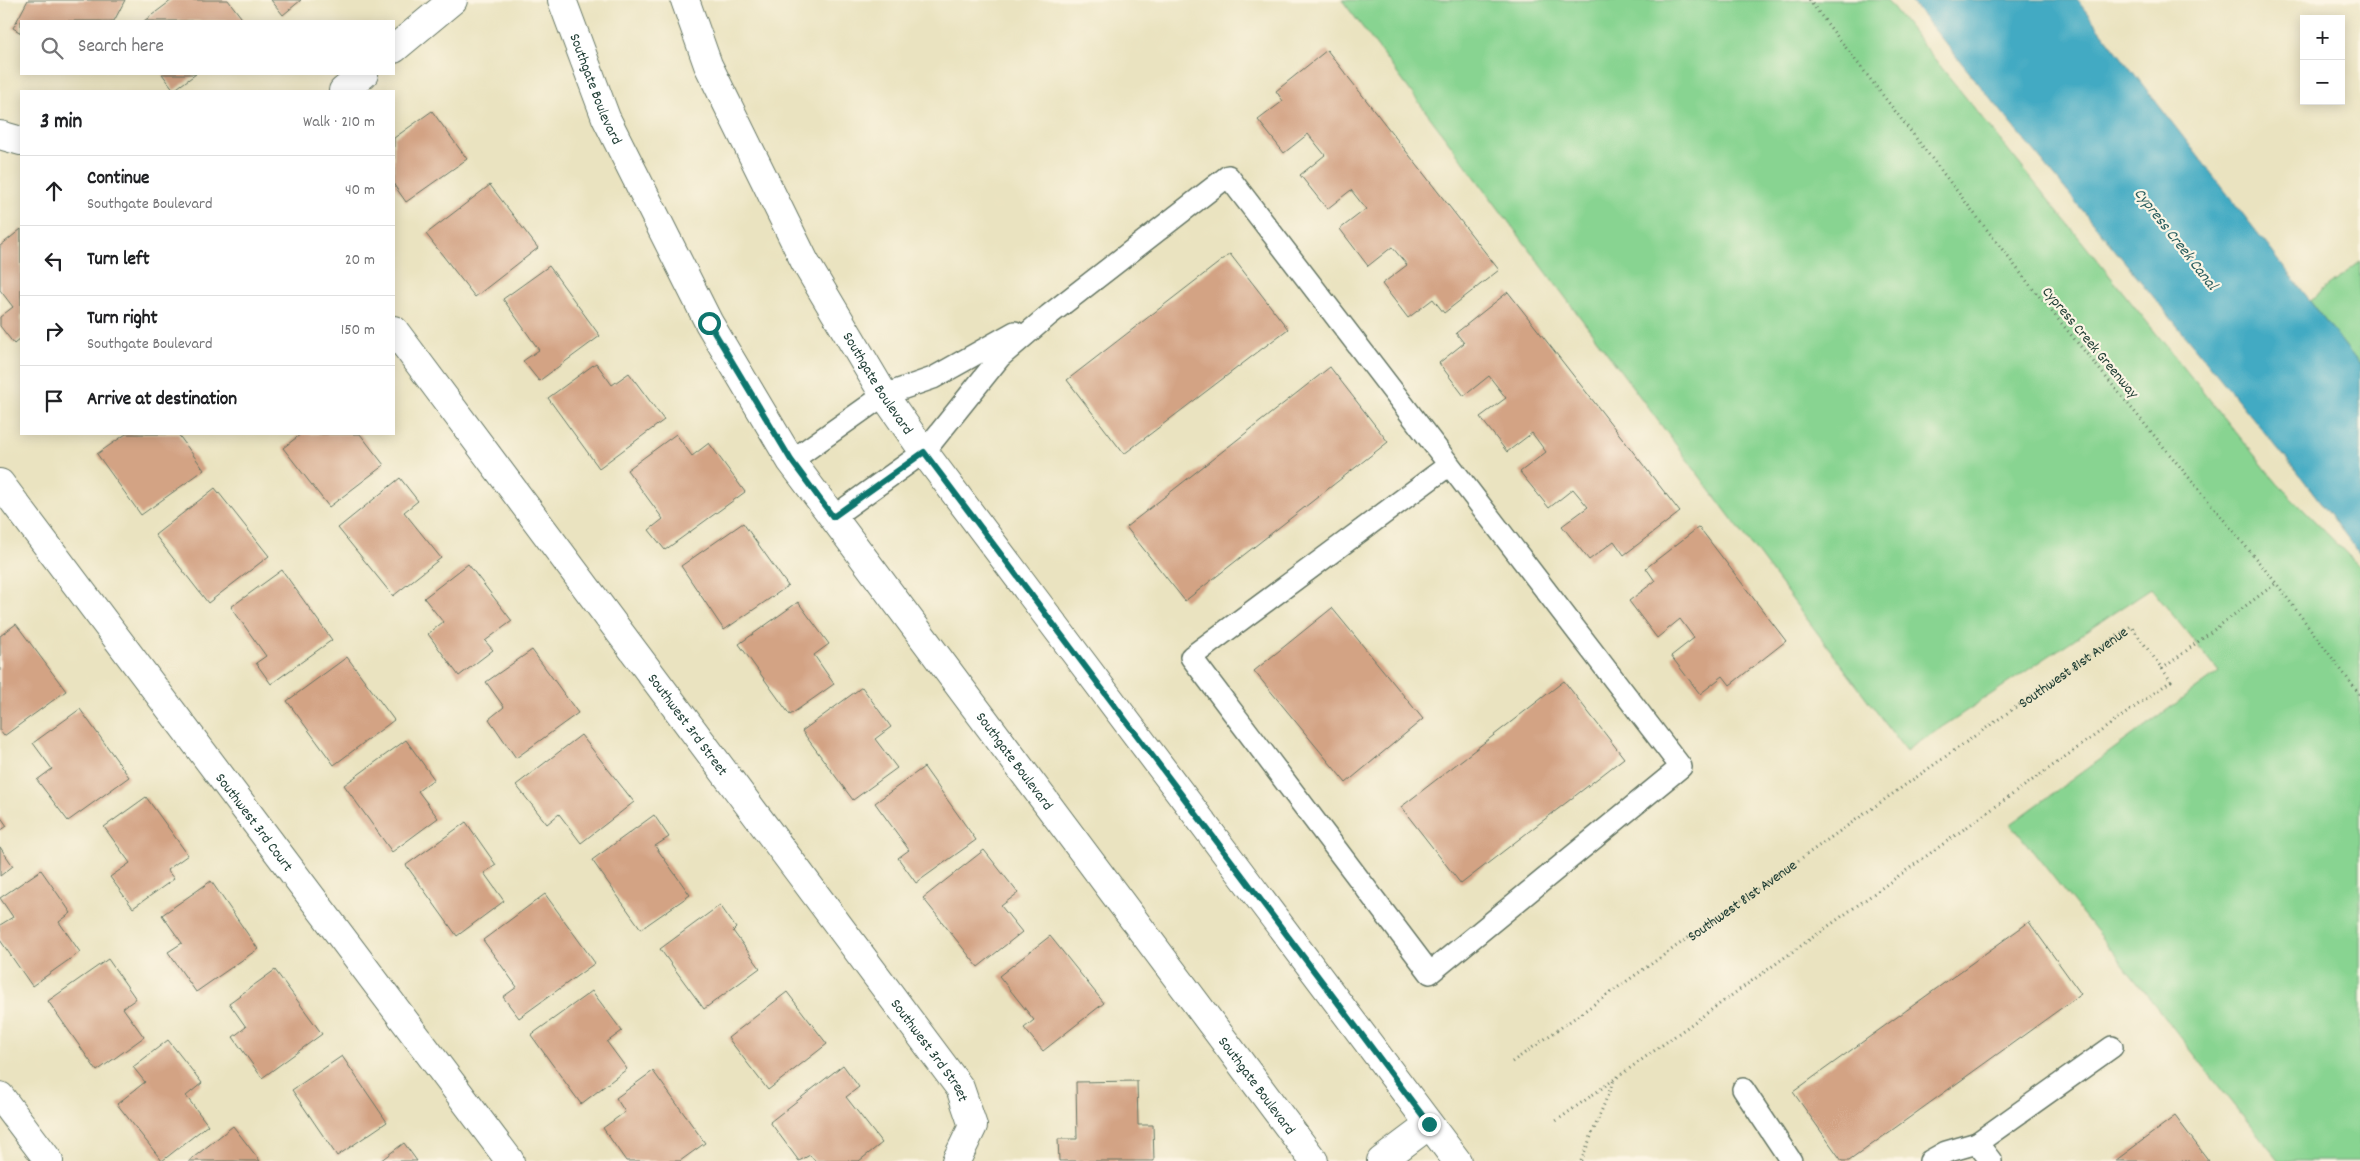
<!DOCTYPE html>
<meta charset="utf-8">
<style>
:root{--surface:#fff;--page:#f6f6f6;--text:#202124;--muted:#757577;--line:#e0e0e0}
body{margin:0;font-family:Dekko,sans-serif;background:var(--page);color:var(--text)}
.controls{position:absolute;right:15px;top:15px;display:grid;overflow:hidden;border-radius:0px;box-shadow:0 2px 12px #0003}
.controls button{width:45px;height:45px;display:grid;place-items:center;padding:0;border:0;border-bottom:1px solid var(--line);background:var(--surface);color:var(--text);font:25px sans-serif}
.stop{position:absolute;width:15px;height:15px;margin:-11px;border:4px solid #0f766e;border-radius:50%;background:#fff}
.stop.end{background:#0f766e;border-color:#fff;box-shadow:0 1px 5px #0008}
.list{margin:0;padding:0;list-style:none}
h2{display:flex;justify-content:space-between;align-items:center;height:65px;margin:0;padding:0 20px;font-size:21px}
h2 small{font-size:16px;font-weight:400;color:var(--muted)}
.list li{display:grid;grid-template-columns:32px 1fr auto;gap:15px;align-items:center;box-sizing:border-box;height:70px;padding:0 20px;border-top:1px solid var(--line)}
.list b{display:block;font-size:19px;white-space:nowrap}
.list p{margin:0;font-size:16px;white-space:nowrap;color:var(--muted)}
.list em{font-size:16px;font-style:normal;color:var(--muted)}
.icon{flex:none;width:28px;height:28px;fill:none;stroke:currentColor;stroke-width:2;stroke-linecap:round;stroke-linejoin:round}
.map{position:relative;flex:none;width:2360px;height:1161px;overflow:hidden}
.search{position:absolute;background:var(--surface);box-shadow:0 2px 12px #0003;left:20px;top:20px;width:375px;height:55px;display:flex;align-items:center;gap:12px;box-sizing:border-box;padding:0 18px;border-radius:0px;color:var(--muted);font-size:19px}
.panel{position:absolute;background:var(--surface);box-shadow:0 2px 12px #0003;left:20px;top:90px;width:375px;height:345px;border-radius:0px}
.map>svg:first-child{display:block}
</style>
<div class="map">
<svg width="2360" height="1161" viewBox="0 0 2360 1161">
<rect width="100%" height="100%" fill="#fcf5e5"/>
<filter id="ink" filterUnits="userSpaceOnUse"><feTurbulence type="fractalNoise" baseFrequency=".02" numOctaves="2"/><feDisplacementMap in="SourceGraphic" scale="10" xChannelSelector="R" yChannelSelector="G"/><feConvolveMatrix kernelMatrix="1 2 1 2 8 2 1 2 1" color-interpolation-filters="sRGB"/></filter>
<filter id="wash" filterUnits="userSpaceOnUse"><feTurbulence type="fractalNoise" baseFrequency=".0096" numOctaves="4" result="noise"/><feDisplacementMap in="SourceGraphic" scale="20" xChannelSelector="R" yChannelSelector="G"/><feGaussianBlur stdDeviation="1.12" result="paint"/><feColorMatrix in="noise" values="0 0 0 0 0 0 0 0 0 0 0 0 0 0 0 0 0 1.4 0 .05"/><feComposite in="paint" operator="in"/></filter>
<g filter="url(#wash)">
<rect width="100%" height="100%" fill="#eae3c0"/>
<g fill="#88d491" stroke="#548862">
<polygon points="1342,0 1887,0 2277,483 2360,567 2360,1161 2279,1161 2011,824 2219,672 2151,588 1906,751"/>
<polygon points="2360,262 2360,365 2310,300"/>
</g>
<polygon fill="#43aac3" stroke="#31747c" points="1910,0 2077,0 2360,365 2360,554 2302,478"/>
<g id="blocks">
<g fill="#d3a384">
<polygon points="28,0 125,0 114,21 21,21 21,33 13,28"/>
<polygon points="172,0 228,0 244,21 144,21"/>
<polygon points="271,0 301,0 283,15"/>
<polygon points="1327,50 1499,270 1444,313 1433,299 1408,318 1382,284 1407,265 1392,247 1368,266 1340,229 1366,209 1351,190 1327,209 1300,175 1325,155 1308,134 1284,153 1258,120 1283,101 1276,91"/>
<polygon points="162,74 196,74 174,90"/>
<polygon points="432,111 467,159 406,202 394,185 394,138"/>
<polygon points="490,185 538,248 475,297 426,234"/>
<polygon points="21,229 21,338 14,344 0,326 0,317 13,307 0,290 0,246"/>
<polygon points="1230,254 1288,329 1124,454 1067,380"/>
<polygon points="549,266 600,336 539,381 523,361 539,350 503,299"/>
<polygon points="1508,292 1680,512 1624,555 1614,541 1589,560 1562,526 1588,507 1573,489 1549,508 1520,472 1546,452 1532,433 1507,452 1480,417 1506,398 1489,376 1464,396 1439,363 1464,343 1456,333"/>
<polygon points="596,363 612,385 629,373 664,420 599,468 548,398"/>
<polygon points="1330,367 1388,442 1185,601 1126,527"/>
<polygon points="126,434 178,434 204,470 141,515 97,454"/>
<polygon points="301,434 360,434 384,465 329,507 283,448"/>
<polygon points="676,434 692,456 709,443 745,492 665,550 649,530 663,519 627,470"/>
<polygon points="400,478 418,501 404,512 441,558 393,596 338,528"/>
<polygon points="215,488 269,556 208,603 155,535"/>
<polygon points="743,523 788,586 724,630 681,566"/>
<polygon points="1699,527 1786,641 1730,685 1723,676 1700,694 1671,656 1694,638 1680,619 1657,638 1629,601 1655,581 1646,568"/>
<polygon points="468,564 512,621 485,641 493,650 459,676 428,634 443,622 424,598"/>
<polygon points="282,570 332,640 271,684 256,663 266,656 231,607"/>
<polygon points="798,602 829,644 814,655 834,684 790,715 739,644"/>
<polygon points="1332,608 1423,719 1346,783 1254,671"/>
<polygon points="16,624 66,691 4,736 0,731 0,636"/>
<polygon points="532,650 578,713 516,758 489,719 504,707 486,682"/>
<polygon points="347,657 394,720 334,765 287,701"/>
<polygon points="1564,681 1624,758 1461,884 1401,807"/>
<polygon points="862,687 891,727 875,739 897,768 853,800 802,731"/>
<polygon points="80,709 129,777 68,821 37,780 52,769 33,743"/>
<polygon points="581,735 634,802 581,843 559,814 547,824 516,785"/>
<polygon points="406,740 434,779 418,791 438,818 392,852 344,785"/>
<polygon points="924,767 976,840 916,883 898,858 909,850 875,803"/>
<polygon points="146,797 188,855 167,870 174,879 133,908 110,877 130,863 104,827"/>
<polygon points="654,815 669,837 655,846 690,895 641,929 592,860"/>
<polygon points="0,816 7,826 0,831"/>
<polygon points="466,822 496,865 484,873 504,901 457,936 406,865"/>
<polygon points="0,847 13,866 0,876"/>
<polygon points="984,850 1018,893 1001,906 1022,932 978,967 923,898"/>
<polygon points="41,870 71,913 59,922 80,952 32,986 0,940 0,925 13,917 0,898"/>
<polygon points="211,881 258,949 196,992 168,952 182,943 162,915"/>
<polygon points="545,894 595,963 519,1018 503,997 517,987 483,940"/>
<polygon points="720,905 736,928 733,931 760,968 704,1009 660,949"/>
<polygon points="2029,922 2081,994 1849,1161 1842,1161 1793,1092"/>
<polygon points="1050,936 1104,1003 1043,1051 1024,1028 1034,1020 999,976"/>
<polygon points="108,959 136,999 123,1008 144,1037 97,1071 48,1001"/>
<polygon points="275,970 322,1034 262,1078 233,1037 246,1027 229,1003"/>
<polygon points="592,991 622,1031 607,1042 627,1069 581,1104 531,1035"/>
<polygon points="787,992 827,1044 768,1090 728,1038"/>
<polygon points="168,1040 202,1083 186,1096 208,1125 162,1161 117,1104 145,1082 133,1067"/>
<polygon points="342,1056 387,1122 337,1156 292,1090"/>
<polygon points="843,1065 859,1087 846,1097 882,1143 859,1161 815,1161 810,1155 799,1161 770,1122"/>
<polygon points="653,1071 705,1143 680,1161 626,1161 603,1128 625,1112 616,1098"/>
<polygon points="1137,1081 1138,1125 1153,1125 1154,1161 1059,1161 1058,1139 1077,1139 1076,1082"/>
<polygon points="2175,1116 2209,1161 2115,1161"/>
<polygon points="233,1126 260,1161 189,1161"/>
<polygon points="404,1143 417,1161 380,1161"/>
</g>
</g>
</g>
<g filter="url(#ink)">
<use href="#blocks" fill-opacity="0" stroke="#667765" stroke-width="1"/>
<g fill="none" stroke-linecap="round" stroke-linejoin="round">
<g stroke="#667765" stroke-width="24">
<g id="lane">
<polyline points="791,461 884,395 933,378 1015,332"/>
<polyline points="833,517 924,452 1000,357 1049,315 1228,176 1681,767 1430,973 1191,657 1449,465"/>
<polyline points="1743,1089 1791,1161"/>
<polyline points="1977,1143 2112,1047"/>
<polyline points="1930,1161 1946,1152 1977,1143 1991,1161"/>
</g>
</g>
<g stroke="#667765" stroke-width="30">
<g id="street">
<polyline points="394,49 453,0"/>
<polyline points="343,91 364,74"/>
<polyline points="0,135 21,141"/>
<path id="s2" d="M394,330L960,1088L973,1126L956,1161"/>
<path id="s3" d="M0,483L510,1161"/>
<polyline points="0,1096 49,1161"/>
</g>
</g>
<g stroke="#667765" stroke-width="30">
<g id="secondary">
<path id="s4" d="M562,0L606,118L709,323L791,461L1314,1161"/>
<path id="s5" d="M685,0L708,65L805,262L884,395L924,452L1457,1161"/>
<polyline points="1381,1161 1429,1125"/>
</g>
</g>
<g stroke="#667765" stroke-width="3" stroke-dasharray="1 4" stroke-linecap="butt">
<polyline points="1809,0 2029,284 2276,583 2360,695"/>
<polyline points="2162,669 2276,583"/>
<path id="s1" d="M1512,1062L2131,626L2171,681L1556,1121"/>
<polyline points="1581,1161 1614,1080"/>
</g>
<use href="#lane" stroke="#fff" stroke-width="21"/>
<use href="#street" stroke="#fff" stroke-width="28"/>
<use href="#secondary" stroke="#fff" stroke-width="28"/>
</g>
</g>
<g fill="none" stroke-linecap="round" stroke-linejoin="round" filter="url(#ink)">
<polyline stroke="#0f766e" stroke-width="6" points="709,323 791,460 833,517 924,452 1429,1124"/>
</g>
<g text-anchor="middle" stroke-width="4.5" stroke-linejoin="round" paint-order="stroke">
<g font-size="15" fill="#1f3d34" stroke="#fcf5e5">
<text dy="5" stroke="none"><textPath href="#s4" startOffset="95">Southgate Boulevard</textPath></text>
<text transform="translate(2091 342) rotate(50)" y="5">Cypress Creek Greenway</text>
<text dy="5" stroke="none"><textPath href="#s5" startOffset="430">Southgate Boulevard</textPath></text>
<text dy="5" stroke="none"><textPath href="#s1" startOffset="686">Southwest 81st Avenue</textPath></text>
<text dy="5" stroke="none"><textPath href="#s2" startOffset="492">Southwest 3rd Street</textPath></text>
<text dy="5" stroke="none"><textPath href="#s4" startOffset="890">Southgate Boulevard</textPath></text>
<text dy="5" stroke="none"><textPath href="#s3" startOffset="424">Southwest 3rd Court</textPath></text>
<text dy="5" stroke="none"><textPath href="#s1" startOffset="281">Southwest 81st Avenue</textPath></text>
<text dy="5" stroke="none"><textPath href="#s2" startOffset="898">Southwest 3rd Street</textPath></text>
<text dy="5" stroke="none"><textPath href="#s4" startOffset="1295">Southgate Boulevard</textPath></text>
</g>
<g font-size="16" font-style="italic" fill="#2a5e5f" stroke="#fcf5e5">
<text transform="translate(2177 238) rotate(52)" y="6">Cypress Creek Canal</text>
</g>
</g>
</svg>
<div class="controls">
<button>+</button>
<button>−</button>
</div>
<div class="stop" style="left:709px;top:323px"></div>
<div class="stop end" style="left:1429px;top:1124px"></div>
<div class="search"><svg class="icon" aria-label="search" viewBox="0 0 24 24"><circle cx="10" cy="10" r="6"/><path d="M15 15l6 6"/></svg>Search here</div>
<section class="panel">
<h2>3 min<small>Walk · 210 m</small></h2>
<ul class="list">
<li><svg class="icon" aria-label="ahead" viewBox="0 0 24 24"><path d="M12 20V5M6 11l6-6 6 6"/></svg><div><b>Continue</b><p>Southgate Boulevard</p></div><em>40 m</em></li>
<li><svg class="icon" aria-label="left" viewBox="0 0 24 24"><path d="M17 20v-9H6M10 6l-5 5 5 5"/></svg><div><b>Turn left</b></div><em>20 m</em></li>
<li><svg class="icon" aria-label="right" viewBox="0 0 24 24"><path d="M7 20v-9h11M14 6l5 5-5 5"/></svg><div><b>Turn right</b><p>Southgate Boulevard</p></div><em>150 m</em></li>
<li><svg class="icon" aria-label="arrive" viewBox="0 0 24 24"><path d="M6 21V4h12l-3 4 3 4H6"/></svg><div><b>Arrive at destination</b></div></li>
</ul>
</section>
</div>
